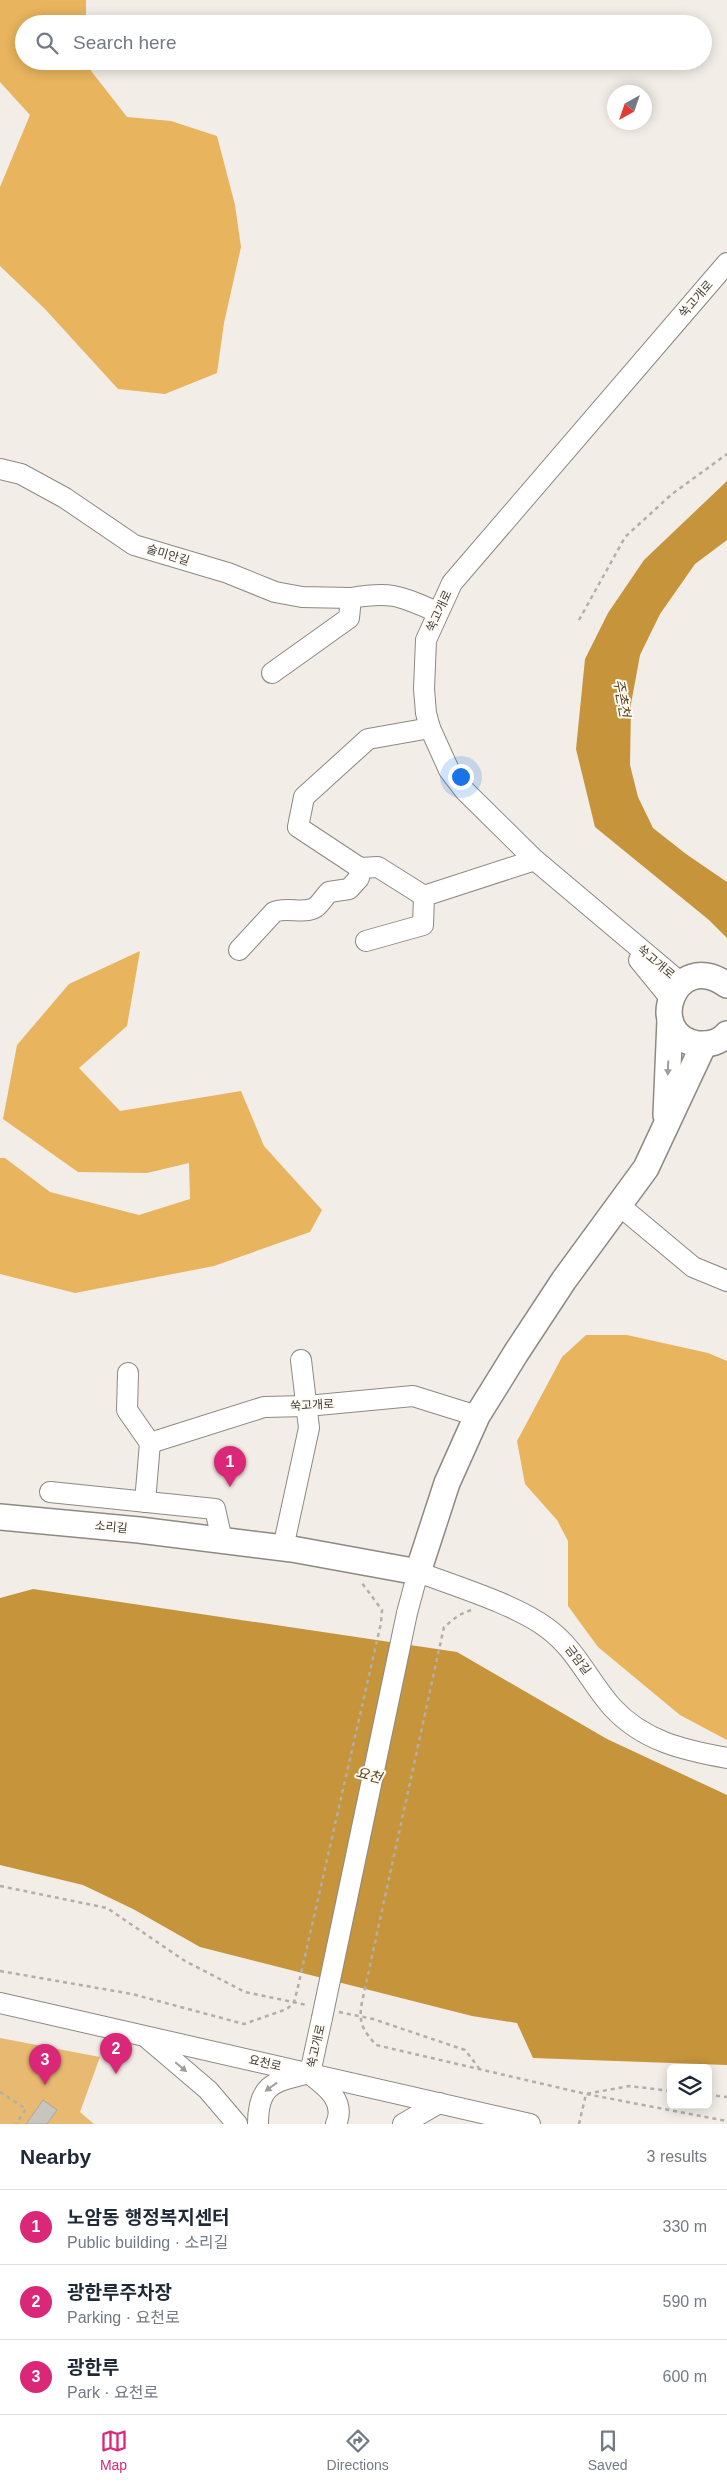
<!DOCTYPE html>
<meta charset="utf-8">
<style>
:root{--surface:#fff;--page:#f6f6f7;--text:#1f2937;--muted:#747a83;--line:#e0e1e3;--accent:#db2777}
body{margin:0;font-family:Helvetica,"Noto Sans KR",sans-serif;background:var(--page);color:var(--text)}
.controls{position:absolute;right:15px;bottom:15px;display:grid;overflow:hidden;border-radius:8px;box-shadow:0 2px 12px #0003}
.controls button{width:45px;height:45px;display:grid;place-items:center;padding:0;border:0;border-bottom:1px solid var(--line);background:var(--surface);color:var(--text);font:25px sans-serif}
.compass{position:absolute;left:607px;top:85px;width:45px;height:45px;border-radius:50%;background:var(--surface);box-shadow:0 2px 12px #0003;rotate:220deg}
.you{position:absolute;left:460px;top:776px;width:18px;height:18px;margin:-12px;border:4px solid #fff;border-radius:50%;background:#1a73e8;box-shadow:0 0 0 8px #1a73e833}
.badge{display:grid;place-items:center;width:32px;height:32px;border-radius:50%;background:var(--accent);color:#fff;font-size:16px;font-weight:700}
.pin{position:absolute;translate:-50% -41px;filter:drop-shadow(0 1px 2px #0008)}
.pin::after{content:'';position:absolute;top:26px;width:18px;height:15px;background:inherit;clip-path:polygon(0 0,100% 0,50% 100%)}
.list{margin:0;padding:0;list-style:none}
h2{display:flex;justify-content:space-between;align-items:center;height:65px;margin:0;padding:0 20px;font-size:21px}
h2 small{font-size:16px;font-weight:400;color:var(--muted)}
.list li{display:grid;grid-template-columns:32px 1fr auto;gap:15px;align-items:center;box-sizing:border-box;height:75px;padding:0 20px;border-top:1px solid var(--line)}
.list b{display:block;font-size:19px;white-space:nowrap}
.list p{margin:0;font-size:16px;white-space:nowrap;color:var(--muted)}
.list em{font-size:16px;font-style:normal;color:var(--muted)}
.icon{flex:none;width:28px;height:28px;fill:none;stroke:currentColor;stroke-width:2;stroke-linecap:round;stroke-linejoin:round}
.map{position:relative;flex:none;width:727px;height:2124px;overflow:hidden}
.search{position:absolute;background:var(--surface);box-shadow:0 2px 12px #0003;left:15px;right:15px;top:15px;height:55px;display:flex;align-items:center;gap:12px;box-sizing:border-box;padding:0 18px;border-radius:28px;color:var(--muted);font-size:19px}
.sheet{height:290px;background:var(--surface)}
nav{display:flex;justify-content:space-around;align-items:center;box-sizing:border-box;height:70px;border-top:1px solid var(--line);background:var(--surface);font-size:14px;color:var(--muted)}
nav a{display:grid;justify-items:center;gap:2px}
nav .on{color:var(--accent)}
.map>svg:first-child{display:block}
</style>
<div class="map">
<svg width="727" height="2124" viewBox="0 0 727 2124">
<rect width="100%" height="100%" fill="#f2ede7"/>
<polygon fill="#e8ba71" points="0,2038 100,2057 80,2112 94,2124 0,2124"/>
<g fill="#e8b45d">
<polygon points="0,0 86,0 86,24 24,24 24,61 88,61 88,67 127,117 171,121 217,136 235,205 241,247 224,323 217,373 165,394 118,389 45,309 0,266 0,187 30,115 0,82"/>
<polygon points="140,951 127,1026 79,1068 120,1111 241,1091 264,1146 322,1210 310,1232 214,1266 75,1293 0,1274 0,1158 5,1158 50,1192 139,1215 190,1199 189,1163 147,1173 78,1172 3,1119 17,1045 69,984"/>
<polygon points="586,1335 627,1335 708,1353 727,1361 727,1740 680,1715 598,1647 568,1606 568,1541 557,1520 525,1484 517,1441 562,1357"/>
</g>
<g fill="#c6943a">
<polygon points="727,481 727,540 695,564 660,614 640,655 631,704 630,765 638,797 653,828 686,854 727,882 727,938 709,920 595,827 576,749 585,659 608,613 644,560"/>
<polygon points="33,1589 457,1652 607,1739 727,1795 727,2065 533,2058 517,2023 472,2016 200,1947 133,1909 83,1885 0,1865 0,1598"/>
</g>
<polygon fill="#c8c4be" stroke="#aaa6a0" points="43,2100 57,2110 47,2124 26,2124"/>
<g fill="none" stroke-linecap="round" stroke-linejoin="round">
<g stroke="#8d8983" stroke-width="22">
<g id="minor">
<polyline points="0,469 21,474 65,498 134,545 228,573 275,592 302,597 351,598"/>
<path d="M272,673L349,618L351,598C392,591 400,596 437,612"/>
<polyline points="424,896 378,867 360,868 298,827 304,797 368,739 430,728"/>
<polyline points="366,941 423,925 424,896 535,860"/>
<path d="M239,950L274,912C287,906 304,915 316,907C321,903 325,896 329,892L349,889L359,878L360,868"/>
<polyline points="639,960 670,998"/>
<polyline points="681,983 535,860 465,791 449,770 430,728 426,713 424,689 426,640 452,583 727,263"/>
<polyline points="620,1206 693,1267 727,1281"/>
<polyline points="128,1373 127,1410 150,1443 145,1502"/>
<polyline points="150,1443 264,1407 307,1406 413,1396 477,1416"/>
<polyline points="50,1492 215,1509 222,1540"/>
<polyline points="283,1548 309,1428 301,1360"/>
<path d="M407,1613L418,1572C455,1586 517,1605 547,1628C577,1650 588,1680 612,1707C643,1741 683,1750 727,1758"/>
<polyline points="0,2003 530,2124"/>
<polyline points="147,2038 208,2090 237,2124"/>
<polyline points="310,2073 322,2018"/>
<path d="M311,2075C327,2087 346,2102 336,2124"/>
<path d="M258,2124C258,2086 272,2082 305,2074"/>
<polyline points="403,2124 439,2103"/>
</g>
</g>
<g stroke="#8d8983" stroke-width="28">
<g id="major">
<path d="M727,985C673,947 644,1036 698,1044C709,1045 720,1042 727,1034"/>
<polyline points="666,1115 670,1020"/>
<polyline points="0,1517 139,1530 292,1549 418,1572 447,1483 477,1416 516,1353 564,1280 646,1168 704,1044"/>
</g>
</g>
<g stroke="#b2aea9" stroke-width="2.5" stroke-dasharray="4 4" stroke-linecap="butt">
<polyline points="579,620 625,537 672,494 727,454"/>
<path d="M471,1610L459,1615L444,1627L362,2002C358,2023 363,2030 376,2045L586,2094L727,2121"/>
<polyline points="0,1886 107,1908 185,1961 245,1992 307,2005"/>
<polyline points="0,1971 132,1994 244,2024 287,2009 294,2002 297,1991 381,1623 382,1610 362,1583"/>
<polyline points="339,2012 373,2019 465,2050 479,2068"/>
<polyline points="0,2092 26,2109 16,2124"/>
<polyline points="708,2095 727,2097"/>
<polyline points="579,2124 586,2094 629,2086 671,2091"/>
</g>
<use href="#minor" stroke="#fff" stroke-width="20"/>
<use href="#major" stroke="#fff" stroke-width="25"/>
<g stroke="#8d8983" stroke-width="22" stroke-linecap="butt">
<polyline id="minor-bridge" points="322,2018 407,1613"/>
</g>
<use href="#minor-bridge" stroke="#fff" stroke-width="20"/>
</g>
<defs><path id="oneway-solid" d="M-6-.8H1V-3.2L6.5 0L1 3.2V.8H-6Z" transform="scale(1.25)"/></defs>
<g fill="#9e9e9c">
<use href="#oneway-solid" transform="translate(668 1068) rotate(92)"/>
<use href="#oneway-solid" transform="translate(181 2067) rotate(40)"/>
<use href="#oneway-solid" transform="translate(271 2087) rotate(144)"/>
</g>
<g text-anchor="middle" stroke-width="4" stroke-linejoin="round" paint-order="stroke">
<g font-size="12" fill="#3e3d3a" stroke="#fffbf4">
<text transform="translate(696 299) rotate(-49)" y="4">쑥고개로</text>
<text transform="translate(168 555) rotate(17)" y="4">술미안길</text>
<text transform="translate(439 611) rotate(-65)" y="4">쑥고개로</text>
<text transform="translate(656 962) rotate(40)" y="4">쑥고개로</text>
<text transform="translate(312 1405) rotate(-3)" y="4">쑥고개로</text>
<text transform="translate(111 1527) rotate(5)" y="4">소리길</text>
<text transform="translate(578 1660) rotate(53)" y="4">금암길</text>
<text transform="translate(316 2046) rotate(-77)" y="4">쑥고개로</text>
<text transform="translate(265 2063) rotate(13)" y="4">요천로</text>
</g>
<g font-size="14" font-style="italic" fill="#58421e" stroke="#fffbf4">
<text transform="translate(622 698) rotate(79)" y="5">주촌천</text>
<text transform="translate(369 1775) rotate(15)" y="5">요천</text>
</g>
</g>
</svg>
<div class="controls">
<button><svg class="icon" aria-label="layers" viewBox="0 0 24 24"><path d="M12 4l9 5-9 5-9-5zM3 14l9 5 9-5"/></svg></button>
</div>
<svg class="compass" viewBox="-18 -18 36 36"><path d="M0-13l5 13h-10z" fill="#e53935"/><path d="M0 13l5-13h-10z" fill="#747a83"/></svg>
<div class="you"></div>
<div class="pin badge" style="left:230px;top:1487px">1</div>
<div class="pin badge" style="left:116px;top:2074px">2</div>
<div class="pin badge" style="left:45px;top:2085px">3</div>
<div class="search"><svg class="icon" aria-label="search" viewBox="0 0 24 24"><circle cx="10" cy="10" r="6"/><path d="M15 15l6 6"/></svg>Search here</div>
</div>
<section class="sheet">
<h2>Nearby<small>3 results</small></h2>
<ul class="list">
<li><span class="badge">1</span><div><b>노암동 행정복지센터</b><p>Public building · 소리길</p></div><em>330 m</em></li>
<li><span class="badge">2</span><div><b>광한루주차장</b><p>Parking · 요천로</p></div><em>590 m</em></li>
<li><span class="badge">3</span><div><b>광한루</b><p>Park · 요천로</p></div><em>600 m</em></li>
</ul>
</section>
<nav>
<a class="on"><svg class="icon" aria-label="map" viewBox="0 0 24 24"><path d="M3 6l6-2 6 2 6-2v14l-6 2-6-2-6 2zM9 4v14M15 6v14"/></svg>Map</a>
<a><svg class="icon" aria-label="directions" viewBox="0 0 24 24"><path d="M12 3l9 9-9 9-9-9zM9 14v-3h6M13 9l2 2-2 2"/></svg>Directions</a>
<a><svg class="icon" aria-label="saved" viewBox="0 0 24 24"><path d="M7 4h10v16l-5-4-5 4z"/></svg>Saved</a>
</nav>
